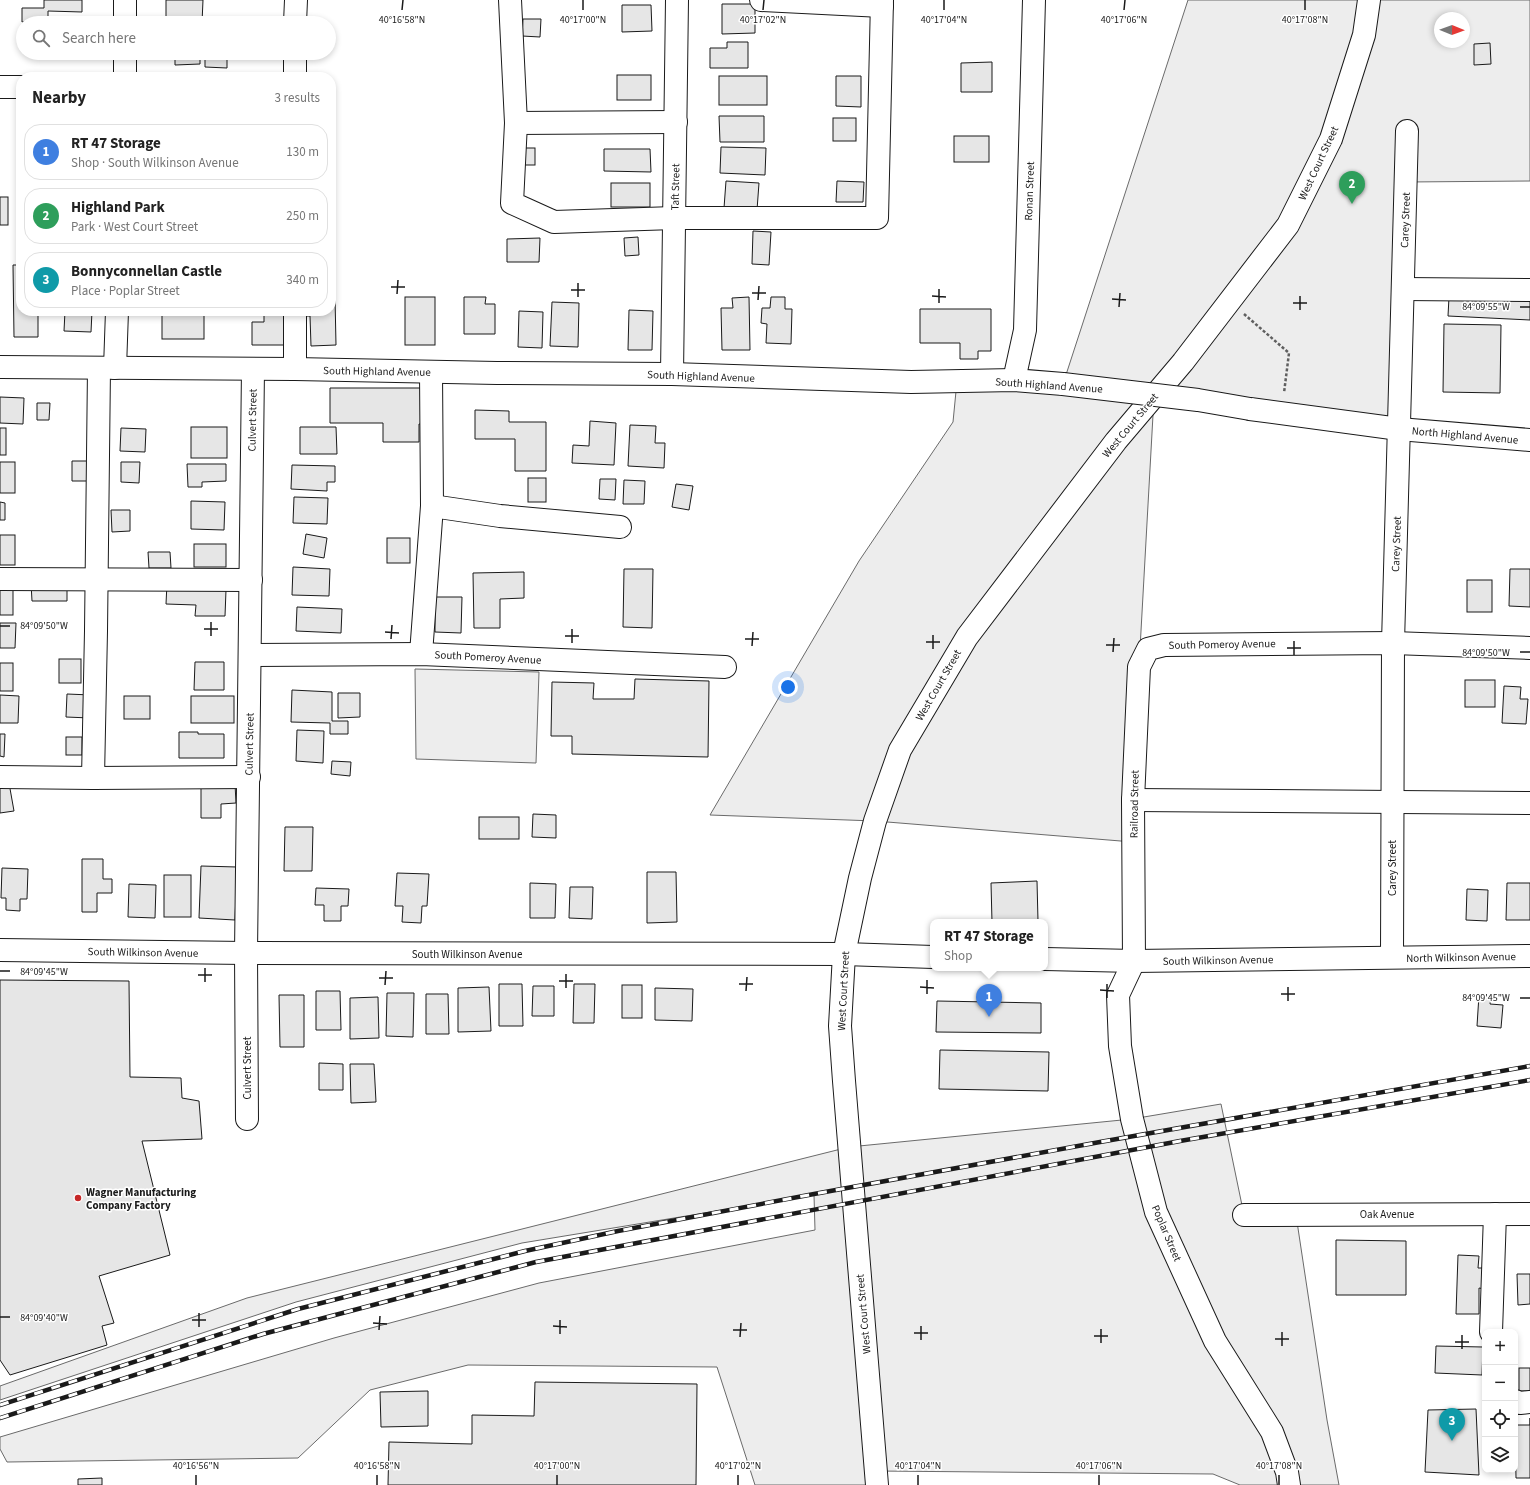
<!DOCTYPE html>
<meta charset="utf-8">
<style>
:root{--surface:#fff;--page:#f6f6f6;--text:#222;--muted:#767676;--line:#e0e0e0;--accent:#c62828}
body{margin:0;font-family:"Source Sans 3",sans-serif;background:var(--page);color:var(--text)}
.controls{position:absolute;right:12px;bottom:12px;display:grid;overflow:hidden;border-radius:8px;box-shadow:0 2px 6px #0003}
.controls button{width:36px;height:36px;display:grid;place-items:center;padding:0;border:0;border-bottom:1px solid var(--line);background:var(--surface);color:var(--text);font:20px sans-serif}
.compass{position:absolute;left:1434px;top:12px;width:36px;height:36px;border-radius:50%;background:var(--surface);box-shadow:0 2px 6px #0003;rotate:91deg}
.you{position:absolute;left:788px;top:687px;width:14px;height:14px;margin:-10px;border:3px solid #fff;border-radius:50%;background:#1a73e8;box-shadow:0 0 0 6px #1a73e833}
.badge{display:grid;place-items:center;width:26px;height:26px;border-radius:50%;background:var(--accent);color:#fff;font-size:13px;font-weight:700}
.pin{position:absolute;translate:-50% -33px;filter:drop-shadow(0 1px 2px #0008)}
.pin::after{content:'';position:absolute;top:21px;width:14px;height:12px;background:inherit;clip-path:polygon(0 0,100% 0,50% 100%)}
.popup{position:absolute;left:930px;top:919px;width:118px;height:52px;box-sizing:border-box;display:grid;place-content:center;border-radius:8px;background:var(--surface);filter:drop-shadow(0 1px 3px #0005);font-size:13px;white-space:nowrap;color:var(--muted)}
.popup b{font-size:15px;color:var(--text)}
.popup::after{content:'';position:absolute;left:50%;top:100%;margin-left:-8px;border:8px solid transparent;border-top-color:var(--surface)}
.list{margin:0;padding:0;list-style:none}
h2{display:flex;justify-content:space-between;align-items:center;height:52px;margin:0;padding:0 16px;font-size:17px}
h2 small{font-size:13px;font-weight:400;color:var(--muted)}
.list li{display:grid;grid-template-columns:26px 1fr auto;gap:12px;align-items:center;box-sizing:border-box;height:56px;margin:0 8px 8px;padding:0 8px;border:1px solid var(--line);border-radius:16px}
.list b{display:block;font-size:15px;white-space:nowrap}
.list p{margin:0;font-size:13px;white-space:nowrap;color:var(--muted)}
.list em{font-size:13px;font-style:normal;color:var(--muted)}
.icon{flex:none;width:22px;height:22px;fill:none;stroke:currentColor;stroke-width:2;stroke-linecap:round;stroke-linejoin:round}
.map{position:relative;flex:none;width:1530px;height:1485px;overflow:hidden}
.search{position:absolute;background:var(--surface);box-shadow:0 2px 6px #0003;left:16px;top:16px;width:320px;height:44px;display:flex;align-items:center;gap:10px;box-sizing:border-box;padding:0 14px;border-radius:22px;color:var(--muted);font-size:15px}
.panel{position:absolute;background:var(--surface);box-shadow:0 2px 6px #0003;left:16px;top:72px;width:320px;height:244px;border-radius:16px}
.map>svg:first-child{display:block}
</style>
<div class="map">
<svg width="1530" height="1485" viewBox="0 0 1530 1485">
<rect width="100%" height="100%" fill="#fff"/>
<g fill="#ededed" stroke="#6a6a6a" fill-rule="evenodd">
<path d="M1188,0H1530V181L1406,182L1399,429L1154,397L1139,667L1133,842L875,821L710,815L859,561L953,422L957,381L1063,384ZM1440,18H1464V42H1440Z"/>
<polygon points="415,669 539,672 536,763 416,759"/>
<polygon points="1221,1104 1244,1215 1296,1215 1327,1420 1339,1485 1240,1485 1213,1474 876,1471 877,1485 755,1485 717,1367 468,1365 370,1390 298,1458 7,1462 0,1449 0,1437 334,1338 539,1283 815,1230 814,1195 522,1243 296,1302 0,1400 0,1386 247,1298 849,1147 1132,1119"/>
</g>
<g fill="#e6e6e6" stroke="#1a1a1a">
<polygon points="44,0 82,0 82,12 48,11 48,22 22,22 22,8 44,8"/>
<polygon points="166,0 203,0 202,23 166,22"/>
<polygon points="722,4 755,4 755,33 722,34"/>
<polygon points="622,5 651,5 652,31 622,32"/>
<polygon points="523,19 541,19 540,37 522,36"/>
<polygon points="727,42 748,42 748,68 710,68 710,48 727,48"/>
<polygon points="1490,43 1491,64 1474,65 1474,44"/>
<polygon points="175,53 200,53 200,64 175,65"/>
<polygon points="205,53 227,53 227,68 205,67"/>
<polygon points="992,62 992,92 961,92 961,63"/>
<rect x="617" y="75" width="34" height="25"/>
<rect x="719" y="76" width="48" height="29"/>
<polygon points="836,76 861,76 861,107 836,106"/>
<polygon points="719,116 764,116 764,142 720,142"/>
<rect x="833" y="118" width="23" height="23"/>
<rect x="954" y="136" width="35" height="26"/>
<polygon points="721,147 766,148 765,175 720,173"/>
<rect x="520" y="148" width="15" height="17"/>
<polygon points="604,149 650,149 651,172 604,171"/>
<polygon points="726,181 759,183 757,210 724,208"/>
<polygon points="837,181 864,182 863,202 836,202"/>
<rect x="611" y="183" width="39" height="24"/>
<rect x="0" y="197" width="8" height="28"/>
<polygon points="753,231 771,232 769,265 752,264"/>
<polygon points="638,237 639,255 625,256 624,238"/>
<polygon points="540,238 539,262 507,262 507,239"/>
<polygon points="13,265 21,265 21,311 38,311 38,337 14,337"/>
<polygon points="331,297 335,297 336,345 311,346 310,316 301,316 301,311 331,311"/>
<rect x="405" y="297" width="30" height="48"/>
<polygon points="464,297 486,297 485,304 495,304 495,334 464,334"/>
<polygon points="749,297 750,350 722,350 721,308 733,308 732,298"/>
<polygon points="771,297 785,297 785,309 792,309 791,344 766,343 767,324 761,323 762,308 770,308"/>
<polygon points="1449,297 1530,301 1530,320 1448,316"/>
<polygon points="552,302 579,303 578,347 550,346"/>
<polygon points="920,309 991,309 991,351 978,351 978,359 960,359 960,343 920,343"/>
<polygon points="629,310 653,311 652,350 628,350"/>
<polygon points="65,311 92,311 91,332 64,331"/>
<polygon points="264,311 289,311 289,345 252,345 252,322 264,322"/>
<polygon points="519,311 543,312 542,348 518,347"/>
<rect x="162" y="312" width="42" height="27"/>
<polygon points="1444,324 1501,325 1500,393 1443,392"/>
<polygon points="330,388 425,388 425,424 419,424 419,442 383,442 383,423 330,423"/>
<polygon points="0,397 24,398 23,424 0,423"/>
<polygon points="37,403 50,403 49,420 37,420"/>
<polygon points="475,410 509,411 509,422 546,422 546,471 515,471 515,439 475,439"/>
<polygon points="590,421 616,423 614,465 572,463 573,445 589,446"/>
<polygon points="630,425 656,426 655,443 665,443 664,468 628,466"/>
<rect x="191" y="427" width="36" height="31"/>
<polygon points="300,427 336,427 337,454 300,454"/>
<rect x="0" y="428" width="6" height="27"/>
<polygon points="121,428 146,429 145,452 120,451"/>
<polygon points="72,461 91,461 90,481 72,481"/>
<rect x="0" y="462" width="15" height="31"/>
<polygon points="121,462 140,462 139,483 121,482"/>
<polygon points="187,464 226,464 226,481 202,482 202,487 188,487"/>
<polygon points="292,465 335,466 335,482 327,482 327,491 291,489"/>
<rect x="528" y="478" width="18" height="24"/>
<polygon points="600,479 616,479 615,500 599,499"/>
<polygon points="624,480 645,481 644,504 623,504"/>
<polygon points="676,484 693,486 689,510 672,507"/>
<polygon points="294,497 328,498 327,524 293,523"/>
<polygon points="191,501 225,502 224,530 191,529"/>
<polygon points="0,502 5,503 5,520 0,520"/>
<polygon points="111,510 130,510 130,531 112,532"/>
<polygon points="306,534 327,538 324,558 303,554"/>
<rect x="0" y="535" width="15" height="30"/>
<rect x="387" y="538" width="23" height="25"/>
<rect x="194" y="544" width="32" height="23"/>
<polygon points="148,552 170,552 171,568 149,568"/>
<polygon points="293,567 330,569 329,596 292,595"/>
<polygon points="624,569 653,569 652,628 623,627"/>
<polygon points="1510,569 1530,569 1530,607 1509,606"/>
<polygon points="524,572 524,598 500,599 500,628 474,628 473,573"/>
<rect x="1467" y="580" width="25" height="32"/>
<polygon points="67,582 67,601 32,601 31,583"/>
<polygon points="167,583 226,590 225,616 195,616 196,605 166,604"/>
<rect x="0" y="590" width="13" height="25"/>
<polygon points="435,597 462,597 461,633 435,632"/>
<polygon points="297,607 342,609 341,633 296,631"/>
<polygon points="0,623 16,623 15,648 0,648"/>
<rect x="59" y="659" width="22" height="24"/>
<polygon points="195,662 224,662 224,690 194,690"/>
<rect x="0" y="663" width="13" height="28"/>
<polygon points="635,679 709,681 708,757 572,754 572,736 551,736 552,682 594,683 593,699 634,699"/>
<rect x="1465" y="680" width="30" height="27"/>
<polygon points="1504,686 1521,687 1520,699 1528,699 1526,724 1502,723"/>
<polygon points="292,690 332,692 332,721 348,721 348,734 330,734 330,723 291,722"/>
<polygon points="338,693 360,693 360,717 338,718"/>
<polygon points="67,694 91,695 90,718 66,717"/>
<polygon points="0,695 19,696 18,723 0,723"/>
<rect x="124" y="696" width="26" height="23"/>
<rect x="191" y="696" width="43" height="27"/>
<polygon points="297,730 324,731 323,763 296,761"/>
<polygon points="179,732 198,732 198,734 224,734 224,758 179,758"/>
<polygon points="0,734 5,734 4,757 0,756"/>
<rect x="66" y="737" width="16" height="18"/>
<polygon points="332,761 351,762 350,776 331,774"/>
<polygon points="9,783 14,811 0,813 0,784"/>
<polygon points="235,784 236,803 221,804 221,818 201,818 201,785"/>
<polygon points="533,814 556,815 556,838 532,837"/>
<rect x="479" y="817" width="40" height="22"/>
<polygon points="285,827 313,827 312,871 284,871"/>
<polygon points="82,859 103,859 103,879 112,879 112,893 97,893 97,912 82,912"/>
<polygon points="201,866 237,867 235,920 199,918"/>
<polygon points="2,868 28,869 27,899 20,899 20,911 6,910 6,898 1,898"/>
<polygon points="647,872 676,872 677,922 647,923"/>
<polygon points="397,873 429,874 427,906 422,906 421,923 402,922 403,906 395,906"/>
<rect x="164" y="875" width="27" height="42"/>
<polygon points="1037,881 1038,921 992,922 991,883"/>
<polygon points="530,883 556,884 555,918 530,918"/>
<polygon points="1507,883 1530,883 1530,920 1506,920"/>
<polygon points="129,884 156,885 155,918 128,917"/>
<polygon points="570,887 593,887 592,919 569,918"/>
<polygon points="316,888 349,889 348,906 341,906 341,921 324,921 324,905 315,905"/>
<polygon points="1467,889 1488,890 1487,921 1466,920"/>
<polygon points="0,980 129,981 130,1077 181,1078 182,1098 199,1101 202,1139 142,1141 170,1255 99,1276 114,1323 102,1326 107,1345 10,1375 0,1360"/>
<polygon points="499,984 522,984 523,1026 499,1026"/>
<polygon points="574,984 595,984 594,1023 573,1023"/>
<rect x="622" y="985" width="20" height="33"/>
<polygon points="533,986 554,986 554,1016 532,1016"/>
<polygon points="489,987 491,1031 458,1032 458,988"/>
<polygon points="655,988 693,989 692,1021 655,1020"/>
<polygon points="316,991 340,991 341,1030 316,1030"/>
<polygon points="387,993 414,993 413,1037 386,1036"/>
<polygon points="426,994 448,994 449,1034 426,1034"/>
<polygon points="279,995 304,995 304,1047 280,1047"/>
<polygon points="1479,995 1491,996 1490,1004 1503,1005 1501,1028 1477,1026"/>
<polygon points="378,997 379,1038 350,1039 350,998"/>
<polygon points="937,1001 1041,1003 1041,1033 936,1032"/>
<polygon points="940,1050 1049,1052 1048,1091 939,1089"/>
<polygon points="319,1063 343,1064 343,1090 319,1090"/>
<polygon points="350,1064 374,1064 376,1102 351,1103"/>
<polygon points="1336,1240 1406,1241 1406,1295 1336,1295"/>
<polygon points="1458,1255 1479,1256 1478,1268 1485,1268 1484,1289 1479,1288 1479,1314 1456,1314"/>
<polygon points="1517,1274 1530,1274 1530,1304 1518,1305"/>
<polygon points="1436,1346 1483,1347 1482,1375 1435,1373"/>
<rect x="1519" y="1368" width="11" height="23"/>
<polygon points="535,1382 697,1384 696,1485 388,1485 389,1442 472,1444 472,1415 534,1416"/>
<polygon points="428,1391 428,1426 381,1427 380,1392"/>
<polygon points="1476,1409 1479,1475 1425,1472 1428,1410"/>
<polygon points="1530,1418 1530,1478 1516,1478 1515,1425 1530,1425"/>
<polygon points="102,1478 102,1485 78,1485 78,1479"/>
</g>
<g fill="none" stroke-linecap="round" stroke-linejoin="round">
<g stroke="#1a1a1a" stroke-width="24">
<g id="minor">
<polyline points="510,0 516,123 512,203 554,222 674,218 877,218 882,0"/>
<polyline points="761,0 882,6"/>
<polyline points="125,23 125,0"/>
<polyline points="295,23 296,0"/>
<polyline points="125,77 125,53"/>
<polyline points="295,77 295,53"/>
<polyline points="0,87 21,87"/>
<polyline points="516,123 676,122"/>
<polyline points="1403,289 1530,290"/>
<polyline points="0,367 295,369 497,373 672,374 911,382 1014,380 1063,384"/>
<polyline points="99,368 96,631 93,778 249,777"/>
<polyline points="115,368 117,311"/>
<polyline points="295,369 295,311"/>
<polyline points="672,374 677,0"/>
<polyline points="1014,380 1025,330 1034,0"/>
<polyline points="1250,409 1399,429 1530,440"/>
<polyline points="432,506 500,516 620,527"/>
<polyline points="0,579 251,580"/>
<polyline points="421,654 432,506 431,372"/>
<polyline points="250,655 421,654 725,667"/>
<polyline points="0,777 93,778"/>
<polyline points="1133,800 1530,803"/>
<polyline points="0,950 246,953 844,954 933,957"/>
<polyline points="1392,957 1393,643 1407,131"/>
<polyline points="1045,959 1134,961 1530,956"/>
<polyline points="247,1119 246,953 253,369"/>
<polyline points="1244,1215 1530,1214"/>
<polyline points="1491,1332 1495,1214"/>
<polyline points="1515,1401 1520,1403 1530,1402"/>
<polyline points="1289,1485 1287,1472 1272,1432 1215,1341 1156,1212 1132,1119 1120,1046 1118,995 1134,961 1133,800 1139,667 1148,649 1164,645 1393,643 1530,648"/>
</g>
</g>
<g stroke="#1a1a1a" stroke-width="24">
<polyline id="major" points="877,1485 844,1081 840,1026 844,954 860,878 875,821 900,750 967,637 1116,441 1183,362 1288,225 1331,139 1364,35 1369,0"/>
</g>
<polyline stroke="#5f5f5f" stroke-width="2.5" stroke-dasharray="3 2" stroke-linecap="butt" points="1244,314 1289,353 1284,393"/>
<use href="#minor" stroke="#fff" stroke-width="22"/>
<use href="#major" stroke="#fff" stroke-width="22"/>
<g stroke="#1a1a1a" stroke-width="4.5">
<g id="rail">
<polyline points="0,1405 298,1309 525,1251 618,1231 814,1194 1100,1142 1530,1066"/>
<polyline points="0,1418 263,1334 536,1262 1180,1141 1530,1080"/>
</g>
</g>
<use href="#rail" stroke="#fff" stroke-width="3" stroke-dasharray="9" stroke-linecap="butt"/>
<g stroke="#1a1a1a" stroke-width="24" stroke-linecap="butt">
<polyline id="minor-bridge" points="1063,384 1198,400 1250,409"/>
</g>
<use href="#minor-bridge" stroke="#fff" stroke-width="22"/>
</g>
<path fill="none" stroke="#1a1a1a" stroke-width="1.5" d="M402,10L403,0M583,10V0M763,10L764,0M944,10V0M1124,10L1125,0M1305,10V0M391,287H405M571,290H585M752,293H766M397,294L398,280M932,296L946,297M578,297V283M1112,299L1126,300M758,300L759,286M939,303V289M1293,303H1307M1119,307L1120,293M1520,307H1530M1300,310V296M0,626H10M204,629H218M385,632L399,633M211,636V622M565,636H579M391,639L392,625M745,639H759M926,642H940M572,643V629M1106,645H1120M752,646L753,632M1287,648H1301M933,649V635M1113,652L1114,638M1520,652H1530M1294,655V641M0,971H10M198,975H212M379,978H393M559,981H573M205,982V968M739,984H753M385,985L386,971M920,987L934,988M566,988V974M1100,990L1114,991M746,991L747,977M927,994V980M1281,994H1295M1107,998V984M1520,998H1530M1288,1001V987M0,1317H10M192,1320H206M373,1323L387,1324M553,1326L567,1327M199,1327V1313M379,1330L380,1316M733,1330H747M914,1333H928M560,1334V1320M1094,1336H1108M740,1337L741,1323M1275,1339H1289M921,1340V1326M1455,1342H1469M1101,1343V1329M1282,1346V1332M1462,1349V1335M196,1485V1475M377,1485V1475M557,1485V1475M738,1485V1475M918,1485V1475M1099,1485V1475M1279,1485V1475"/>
<circle fill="#c62828" stroke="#fff" stroke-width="1.5" cx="78" cy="1198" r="4"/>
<g text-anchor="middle" stroke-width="3" stroke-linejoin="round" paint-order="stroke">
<g font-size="11" fill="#1a1a1a" stroke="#fff">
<text transform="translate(1318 163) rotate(-65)" y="4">West Court Street</text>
<text transform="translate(675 187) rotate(-89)" y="4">Taft Street</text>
<text transform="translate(1029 191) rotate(-88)" y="4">Ronan Street</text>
<text transform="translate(1405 220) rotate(-88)" y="4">Carey Street</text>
<text transform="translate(377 371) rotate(1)" y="4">South Highland Avenue</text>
<text transform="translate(701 376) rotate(2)" y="4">South Highland Avenue</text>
<text transform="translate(1049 385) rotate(4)" y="4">South Highland Avenue</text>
<text transform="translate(252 420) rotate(-89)" y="4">Culvert Street</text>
<text transform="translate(1130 425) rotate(-50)" y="4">West Court Street</text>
<text transform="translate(1465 435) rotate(5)" y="4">North Highland Avenue</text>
<text transform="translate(1396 544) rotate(-88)" y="4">Carey Street</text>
<text transform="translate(1222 644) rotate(-1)" y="4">South Pomeroy Avenue</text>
<text transform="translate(488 657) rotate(3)" y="4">South Pomeroy Avenue</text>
<text transform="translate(938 685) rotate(-60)" y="4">West Court Street</text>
<text transform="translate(249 744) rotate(-89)" y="4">Culvert Street</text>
<text transform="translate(1134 804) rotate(-89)" y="4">Railroad Street</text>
<text transform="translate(1392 868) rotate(-90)" y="4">Carey Street</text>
<text transform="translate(143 952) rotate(1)" y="4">South Wilkinson Avenue</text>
<text x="467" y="958">South Wilkinson Avenue</text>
<text transform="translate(1461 957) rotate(-1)" y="4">North Wilkinson Avenue</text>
<text transform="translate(1218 960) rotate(-1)" y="4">South Wilkinson Avenue</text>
<text transform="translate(843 991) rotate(-87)" y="4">West Court Street</text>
<text transform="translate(247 1068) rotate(-90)" y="4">Culvert Street</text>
<text x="1387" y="1218">Oak Avenue</text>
<text transform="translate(1167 1233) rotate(67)" y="4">Poplar Street</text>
<text transform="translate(863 1314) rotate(-95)" y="4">West Court Street</text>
</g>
<g font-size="11" font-weight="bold" fill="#1a1a1a" stroke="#fff" text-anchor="start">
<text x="86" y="1196">Wagner Manufacturing<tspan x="86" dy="13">Company Factory</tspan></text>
</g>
</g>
<g font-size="10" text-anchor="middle" fill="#1a1a1a" stroke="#fff" stroke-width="3" stroke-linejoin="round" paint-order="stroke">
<text x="402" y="23">40°16'58"N</text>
<text x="583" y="23">40°17'00"N</text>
<text x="763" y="23">40°17'02"N</text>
<text x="944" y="23">40°17'04"N</text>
<text x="1124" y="23">40°17'06"N</text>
<text x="1305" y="23">40°17'08"N</text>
<text x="1486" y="310">84°09'55"W</text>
<text x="44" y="629">84°09'50"W</text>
<text x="1486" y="656">84°09'50"W</text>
<text x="44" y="975">84°09'45"W</text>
<text x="1486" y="1001">84°09'45"W</text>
<text x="44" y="1321">84°09'40"W</text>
<text x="196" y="1469">40°16'56"N</text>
<text x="377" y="1469">40°16'58"N</text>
<text x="557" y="1469">40°17'00"N</text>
<text x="738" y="1469">40°17'02"N</text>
<text x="918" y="1469">40°17'04"N</text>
<text x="1099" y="1469">40°17'06"N</text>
<text x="1279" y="1469">40°17'08"N</text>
</g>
</svg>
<div class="controls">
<button>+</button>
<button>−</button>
<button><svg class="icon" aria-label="locate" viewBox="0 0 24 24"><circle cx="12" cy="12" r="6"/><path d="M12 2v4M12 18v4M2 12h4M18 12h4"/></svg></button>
<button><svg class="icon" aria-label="layers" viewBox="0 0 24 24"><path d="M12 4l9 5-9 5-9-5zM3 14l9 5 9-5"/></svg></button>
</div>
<svg class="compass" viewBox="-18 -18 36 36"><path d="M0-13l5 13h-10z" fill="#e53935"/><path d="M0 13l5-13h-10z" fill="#767676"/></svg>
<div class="you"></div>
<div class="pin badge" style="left:989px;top:1017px;background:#3f7fe0">1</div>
<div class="popup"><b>RT 47 Storage</b>Shop</div>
<div class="pin badge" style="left:1352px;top:204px;background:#2e9e5b">2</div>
<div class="pin badge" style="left:1452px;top:1441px;background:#0f9aa8">3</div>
<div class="search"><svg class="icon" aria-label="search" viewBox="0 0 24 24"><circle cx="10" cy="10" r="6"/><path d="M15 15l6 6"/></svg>Search here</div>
<section class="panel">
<h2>Nearby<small>3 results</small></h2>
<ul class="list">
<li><span class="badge" style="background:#3f7fe0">1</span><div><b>RT 47 Storage</b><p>Shop · South Wilkinson Avenue</p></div><em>130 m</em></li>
<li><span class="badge" style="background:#2e9e5b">2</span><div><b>Highland Park</b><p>Park · West Court Street</p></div><em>250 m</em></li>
<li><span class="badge" style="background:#0f9aa8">3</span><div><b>Bonnyconnellan Castle</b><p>Place · Poplar Street</p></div><em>340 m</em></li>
</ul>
</section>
</div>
